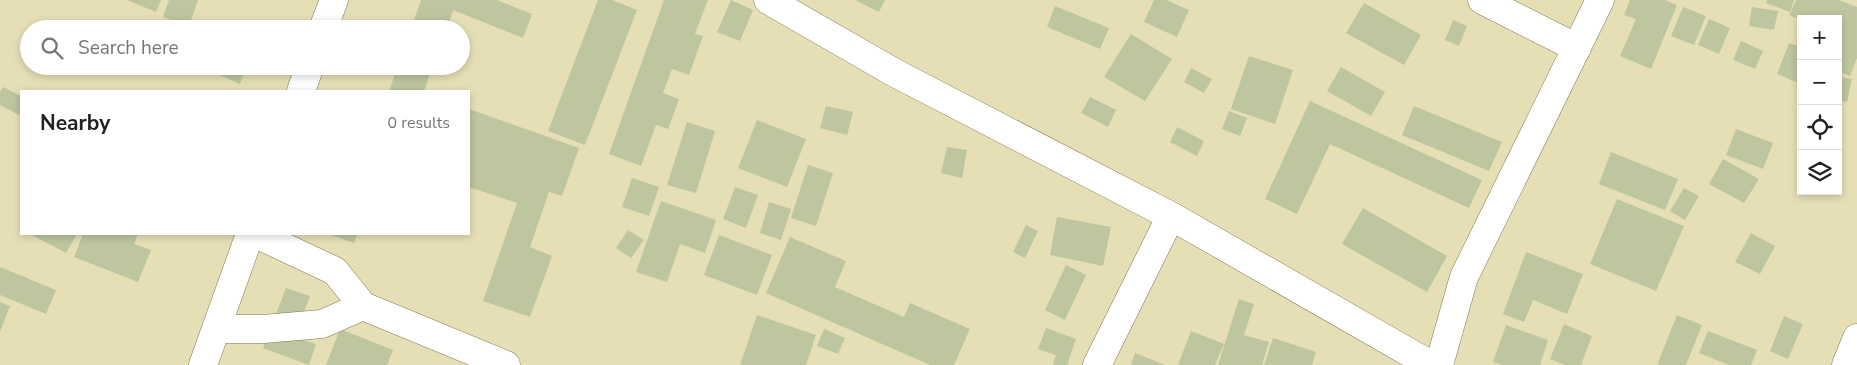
<!DOCTYPE html>
<meta charset="utf-8">
<style>
:root{--surface:#fff;--page:#f2f2f2;--text:#222;--muted:#767676;--line:#e0e0e0}
body{margin:0;font-family:"Nunito Sans",sans-serif;background:var(--page);color:var(--text)}
.controls{position:absolute;right:15px;top:15px;display:grid;overflow:hidden;border-radius:0px;box-shadow:0 2px 8px #0003}
.controls button{width:45px;height:45px;display:grid;place-items:center;padding:0;border:0;border-bottom:1px solid var(--line);background:var(--surface);color:var(--text);font:25px sans-serif}
.list{margin:0;padding:0;list-style:none}
h2{display:flex;justify-content:space-between;align-items:center;height:65px;margin:0;padding:0 20px;font-size:21px}
h2 small{font-size:16px;font-weight:400;color:var(--muted)}
.icon{flex:none;width:28px;height:28px;fill:none;stroke:currentColor;stroke-width:2;stroke-linecap:round;stroke-linejoin:round}
.map{position:relative;flex:none;width:1857px;height:365px;overflow:hidden}
.search{position:absolute;background:var(--surface);box-shadow:0 2px 8px #0003;left:20px;top:20px;width:450px;height:55px;display:flex;align-items:center;gap:12px;box-sizing:border-box;padding:0 18px;border-radius:28px;color:var(--muted);font-size:19px}
.panel{position:absolute;background:var(--surface);box-shadow:0 2px 8px #0003;left:20px;top:90px;width:450px;height:145px;border-radius:0px}
.map>svg:first-child{display:block}
</style>
<div class="map">
<svg width="1857" height="365" viewBox="0 0 1857 365">
<rect width="100%" height="100%" fill="#e6dfb6"/>
<g fill="#bdc69f">
<polygon points="127,0 161,0 156,12"/>
<polygon points="169,0 198,0 189,26 163,17"/>
<polygon points="421,0 497,0 532,14 523,38 453,10 447,29 411,29"/>
<polygon points="598,0 612,0 637,10 585,145 548,131"/>
<polygon points="664,0 708,0 695,34 703,36 689,75 672,69 663,93 679,99 668,129 656,125 641,166 609,154"/>
<polygon points="731,0 753,10 740,41 717,32"/>
<polygon points="855,0 885,0 879,12"/>
<polygon points="1154,0 1166,0 1189,10 1177,37 1144,22"/>
<polygon points="1630,0 1665,0 1677,5 1651,69 1620,56 1636,19 1624,15"/>
<polygon points="1767,0 1794,0 1790,12 1766,3"/>
<polygon points="1796,0 1839,0 1857,7 1857,58 1850,76 1838,71 1838,19 1801,20 1789,15"/>
<polygon points="1364,3 1421,35 1404,65 1346,33"/>
<polygon points="1055,6 1109,28 1100,49 1047,27"/>
<polygon points="1683,7 1706,16 1694,45 1671,36"/>
<polygon points="1752,7 1778,11 1774,30 1749,26"/>
<polygon points="1709,19 1730,28 1719,54 1698,45"/>
<polygon points="1453,20 1467,26 1459,46 1445,40"/>
<polygon points="161,21 180,29 158,29"/>
<polygon points="1131,34 1172,59 1145,101 1104,77"/>
<polygon points="1741,41 1763,51 1755,69 1733,60"/>
<polygon points="1789,43 1801,47 1801,84 1777,74"/>
<polygon points="1249,56 1293,70 1275,124 1231,109"/>
<polygon points="199,66 247,66 240,84"/>
<polygon points="398,66 433,66 424,91 389,91"/>
<polygon points="1341,67 1385,92 1371,116 1327,91"/>
<polygon points="1191,68 1212,79 1204,93 1184,82"/>
<polygon points="1838,77 1852,79 1847,102 1838,100"/>
<polygon points="3,87 21,96 21,116 0,105 0,92"/>
<polygon points="1090,97 1116,110 1108,127 1081,113"/>
<polygon points="1310,101 1482,180 1469,208 1330,144 1297,214 1265,199"/>
<polygon points="826,106 853,112 847,135 820,128"/>
<polygon points="1414,106 1502,142 1489,171 1402,135"/>
<polygon points="469,109 579,148 562,196 549,192 530,247 552,256 530,317 483,301 517,203 469,187"/>
<polygon points="1229,111 1247,118 1240,136 1222,129"/>
<polygon points="757,120 806,139 787,187 738,168"/>
<polygon points="687,122 715,131 696,193 667,185"/>
<polygon points="1177,127 1204,141 1197,156 1170,142"/>
<polygon points="1736,129 1773,143 1763,169 1726,155"/>
<polygon points="947,147 967,150 962,178 941,173"/>
<polygon points="1611,152 1678,179 1665,210 1599,184"/>
<polygon points="1723,159 1759,179 1744,203 1709,184"/>
<polygon points="808,165 833,173 816,226 791,218"/>
<polygon points="632,178 659,187 649,216 622,207"/>
<polygon points="735,187 758,195 746,228 723,219"/>
<polygon points="1684,188 1699,196 1685,220 1670,211"/>
<polygon points="1617,199 1684,226 1656,291 1590,264"/>
<polygon points="661,201 716,220 705,253 680,244 667,282 636,272"/>
<polygon points="769,202 791,209 781,240 760,233"/>
<polygon points="1363,208 1447,256 1427,292 1342,244"/>
<polygon points="1057,217 1111,227 1103,266 1050,255"/>
<polygon points="1026,225 1038,231 1025,258 1013,252"/>
<polygon points="628,230 644,240 631,258 616,248"/>
<polygon points="1751,233 1775,246 1760,274 1735,262"/>
<polygon points="30,234 77,234 66,253"/>
<polygon points="83,234 138,234 134,244 151,250 138,282 74,257"/>
<polygon points="328,234 357,234 354,243"/>
<polygon points="719,235 772,255 757,295 704,275"/>
<polygon points="790,237 846,261 835,287 904,317 910,303 970,329 954,365 930,365 766,293"/>
<polygon points="1526,252 1583,274 1567,314 1533,300 1524,322 1503,314"/>
<polygon points="1066,265 1086,275 1065,320 1045,310"/>
<polygon points="0,267 56,290 46,314 0,295"/>
<polygon points="286,288 310,296 295,337 316,344 309,365 263,348"/>
<polygon points="1239,299 1254,304 1244,335 1269,342 1262,365 1218,365"/>
<polygon points="0,302 10,306 0,332"/>
<polygon points="757,315 816,335 806,365 740,365"/>
<polygon points="1677,315 1702,325 1686,365 1657,365"/>
<polygon points="1784,316 1803,324 1788,359 1770,351"/>
<polygon points="1564,324 1592,336 1581,365 1565,365 1550,359"/>
<polygon points="1506,325 1548,340 1540,365 1502,365 1493,362"/>
<polygon points="1046,328 1076,339 1067,365 1053,365 1056,355 1038,349"/>
<polygon points="340,329 393,350 387,365 326,365"/>
<polygon points="824,329 845,338 838,354 817,346"/>
<polygon points="1191,331 1224,344 1215,365 1178,365"/>
<polygon points="1708,331 1757,350 1751,365 1729,365 1699,353"/>
<polygon points="1273,338 1316,352 1312,365 1264,365"/>
<polygon points="1135,353 1165,365 1131,365"/>
</g>
<g fill="none" stroke-linecap="round" stroke-linejoin="round">
<g stroke="#807953" stroke-width="29">
<g id="minor">
<polyline points="768,0 895,73 1171,216 1431,365"/>
<polyline points="1482,0 1577,48"/>
<polyline points="323,29 334,0"/>
<polyline points="301,91 310,66"/>
<polyline points="256,234 335,271 363,306 506,365"/>
<polyline points="216,329 263,329 322,324 363,306"/>
<polyline points="203,365 250,234"/>
<polyline points="1097,365 1171,216"/>
<polyline points="1439,365 1464,277 1600,0"/>
<polyline points="1846,365 1857,338"/>
</g>
</g>
<use href="#minor" stroke="#fff" stroke-width="28"/>
</g>
</svg>
<div class="controls">
<button>+</button>
<button>−</button>
<button><svg class="icon" aria-label="locate" viewBox="0 0 24 24"><circle cx="12" cy="12" r="6"/><path d="M12 2v4M12 18v4M2 12h4M18 12h4"/></svg></button>
<button><svg class="icon" aria-label="layers" viewBox="0 0 24 24"><path d="M12 4l9 5-9 5-9-5zM3 14l9 5 9-5"/></svg></button>
</div>
<div class="search"><svg class="icon" aria-label="search" viewBox="0 0 24 24"><circle cx="10" cy="10" r="6"/><path d="M15 15l6 6"/></svg>Search here</div>
<section class="panel">
<h2>Nearby<small>0 results</small></h2>
<ul class="list">
</ul>
</section>
</div>
